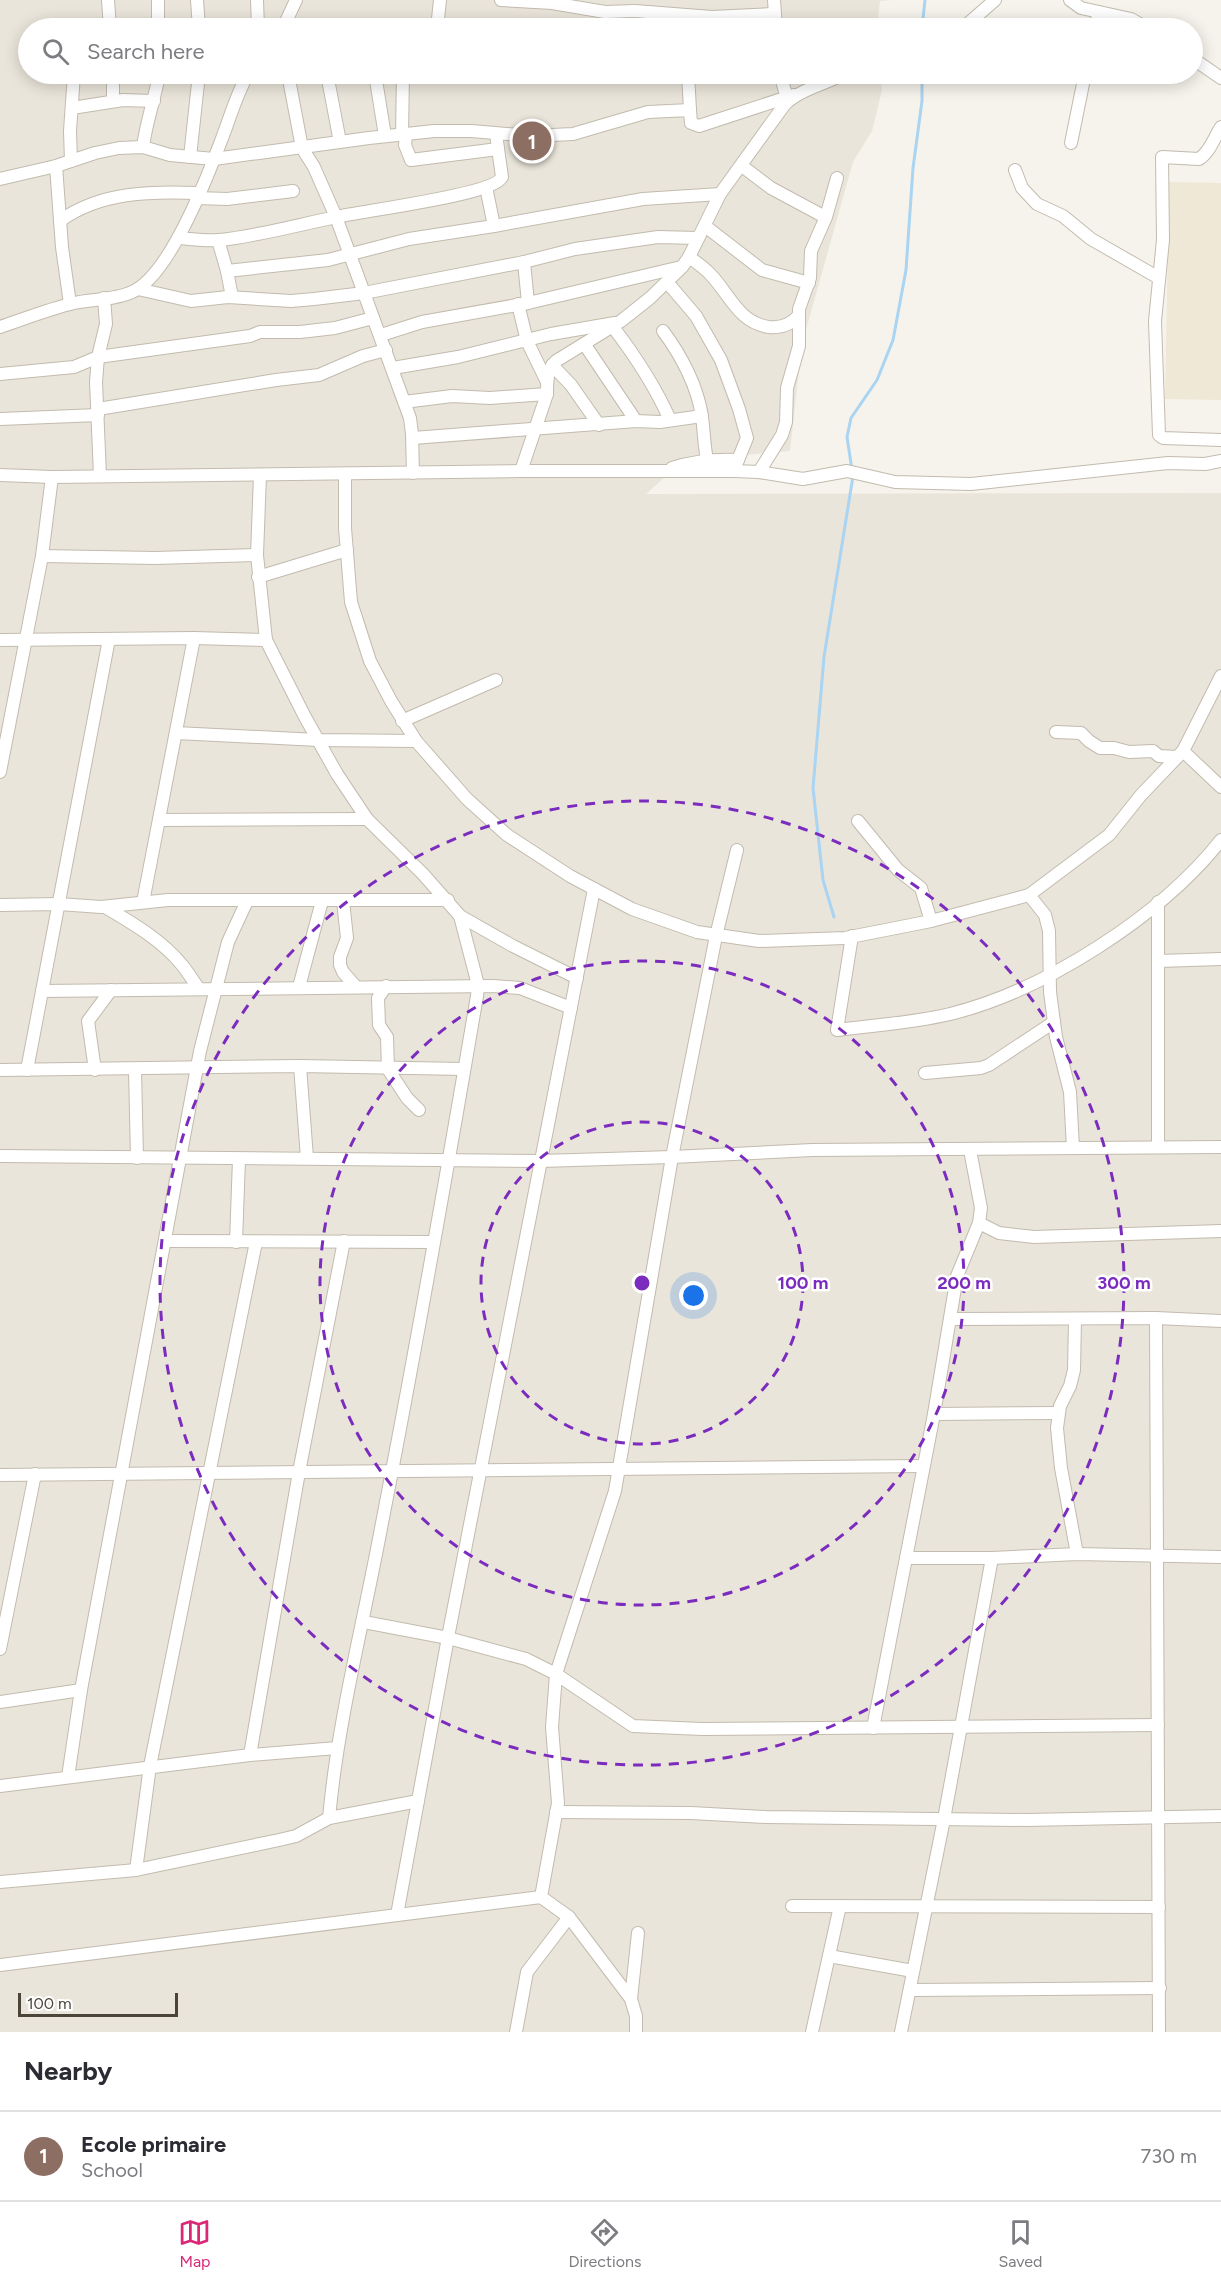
<!DOCTYPE html>
<style>
:root{--surface:#fff;--page:#f2f2f3;--text:#2b2b33;--muted:#7c7c81;--line:#e1e1e2;--accent:#db2777}
body{margin:0;font-family:Figtree,sans-serif;background:var(--page);color:var(--text)}
.scale{position:absolute;left:18px;bottom:15px;width:160px;box-sizing:border-box;padding-left:6px;border:3px solid #4b4439;border-top:0;font-size:16px;line-height:21px;white-space:nowrap;color:#4b4439;-webkit-text-stroke:4px #fff;paint-order:stroke}
.you{position:absolute;left:694px;top:1296px;width:21px;height:21px;margin:-15px;border:4px solid #fff;border-radius:50%;background:#1a73e8;box-shadow:0 0 0 9px #1a73e833}
.badge{display:grid;place-items:center;width:39px;height:39px;border-radius:50%;background:var(--accent);color:#fff;font-size:20px;font-weight:700}
.pin{position:absolute;translate:-50% -50%;border:3px solid #fff;box-shadow:0 2px 6px #0006}
.list{margin:0;padding:0;list-style:none}
h2{display:flex;justify-content:space-between;align-items:center;height:78px;margin:0;padding:0 24px;font-size:26px}
h2 small{font-size:20px;font-weight:400;color:var(--muted)}
.list li{display:grid;grid-template-columns:39px 1fr auto;gap:18px;align-items:center;box-sizing:border-box;height:90px;padding:0 24px;border-top:2px solid var(--line)}
.list b{display:block;font-size:22px;white-space:nowrap}
.list p{margin:0;font-size:20px;white-space:nowrap;color:var(--muted)}
.list em{font-size:20px;font-style:normal;color:var(--muted)}
.icon{flex:none;width:33px;height:33px;fill:none;stroke:currentColor;stroke-width:2;stroke-linecap:round;stroke-linejoin:round}
.map{position:relative;flex:none;width:1221px;height:2032px;overflow:hidden}
.search{position:absolute;background:var(--surface);box-shadow:0 3px 15px #0003;left:18px;right:18px;top:18px;height:66px;display:flex;align-items:center;gap:15px;box-sizing:border-box;padding:0 21px;border-radius:33px;color:var(--muted);font-size:22px}
.sheet{height:168px;background:var(--surface)}
nav{display:flex;justify-content:space-around;align-items:center;box-sizing:border-box;height:84px;border-top:2px solid var(--line);background:var(--surface);font-size:16px;color:var(--muted)}
nav a{display:grid;justify-items:center;gap:3px}
nav .on{color:var(--accent)}
.map>svg:first-child{display:block}
</style>
<div class="map">
<svg width="1221" height="2032" viewBox="0 0 1221 2032">
<rect width="100%" height="100%" fill="#f6f3ec"/>
<polygon fill="#eae5da" points="0,0 891,0 880,1 877,28 28,28 28,74 880,74 882,90 872,131 853,162 802,344 790,451 684,460 646,494 1221,493 1221,2032 0,2032"/>
<polygon fill="#efe8d6" points="1169,182 1221,183 1221,400 1165,399"/>
<g fill="none" stroke-linecap="round" stroke-linejoin="round">
<g stroke="#a9d4f2" stroke-width="3">
<polyline points="922,28 925,0"/>
<polyline points="852,470 847,437 851,418 877,380 893,340 906,270 913,168 922,101 922,74"/>
<polyline points="834,917 823,880 813,788 824,657 853,476"/>
</g>
<g stroke="#c2bbae" stroke-width="14">
<g id="street">
<polyline points="108,0 110,28"/>
<polyline points="158,0 158,28"/>
<polyline points="197,0 199,28"/>
<polyline points="257,0 258,28"/>
<polyline points="501,0 552,3 605,12 635,11 712,17 774,14"/>
<polyline points="774,0 776,28"/>
<polyline points="1070,0 1081,8 1131,19 1147,28"/>
<polyline points="283,28 296,0"/>
<polyline points="437,28 440,0"/>
<polyline points="963,28 995,0"/>
<polyline points="1095,28 1099,12"/>
<polyline points="1192,58 1221,78"/>
<polyline points="113,74 113,101"/>
<polyline points="288,74 302,148 314,167 336,217 410,418 412,434 413,473"/>
<polyline points="327,74 340,142"/>
<polyline points="375,74 385,136"/>
<polyline points="688,74 690,110"/>
<polyline points="780,74 787,98"/>
<polyline points="72,108 123,100 154,101"/>
<path d="M1221,127C1214,138 1210,152 1199,159L1162,157L1163,240L1155,321L1159,435L1163,438L1221,440"/>
<polyline points="402,135 403,74"/>
<polyline points="406,135 405,145 411,160 498,149"/>
<polyline points="1071,143 1085,74"/>
<path d="M143,147C146,122 155,99 159,74"/>
<polyline points="190,157 199,74"/>
<polyline points="71,161 70,131 74,74"/>
<polyline points="56,166 62,247 70,304"/>
<polyline points="742,166 771,188 825,217"/>
<polyline points="1015,170 1022,188 1037,204 1063,216 1091,239 1159,278"/>
<polyline points="0,179 56,166 95,153 119,148 143,147 170,155 214,159 369,138 434,131 471,131 531,136 573,134 648,112 690,110 691,123 699,126 794,95"/>
<polyline points="486,187 494,226"/>
<polyline points="196,198 227,199 293,191"/>
<path d="M60,221C99,192 151,191 198,193"/>
<polyline points="705,226 762,270 809,283"/>
<path d="M178,238C192,239 205,241 219,240C259,236 297,225 336,217C361,211 494,195 502,177L496,134"/>
<polyline points="218,240 227,271"/>
<path d="M689,257C696,262 705,268 711,275C730,295 739,323 769,327C781,328 791,325 799,315"/>
<polyline points="524,262 528,303"/>
<polyline points="667,282 696,316 721,360 739,409 747,438 738,460"/>
<polyline points="138,289 191,301 228,297 291,301 314,299 364,293 524,262 575,249 658,237 698,238"/>
<polyline points="232,297 227,271 328,260 409,239 494,226 643,199 720,194"/>
<polyline points="518,304 527,341 547,382"/>
<path d="M0,327C24,319 49,309 74,303C92,299 115,300 132,292C169,276 207,178 221,141C230,118 236,95 248,74"/>
<path d="M613,327C636,357 655,386 670,420"/>
<path d="M663,331C681,355 698,387 702,417C704,431 704,445 707,460"/>
<polyline points="381,335 422,322 528,303 681,267"/>
<polyline points="585,345 636,421"/>
<polyline points="552,365 571,385 599,425"/>
<polyline points="393,368 458,357 551,334 615,323"/>
<polyline points="0,374 74,367 98,357 250,336 260,332 300,332 335,328 373,318"/>
<polyline points="404,402 452,396 490,398 547,394"/>
<polyline points="98,409 276,380 319,375 363,356 386,350"/>
<polyline points="0,419 98,415"/>
<polyline points="413,438 636,421 660,422 702,416"/>
<path d="M672,468C694,461 714,459 738,460L735,467"/>
<path d="M521,471L547,394C547,381 547,370 556,361L621,321L650,298L682,267L689,257L720,194L785,104C801,89 825,84 844,74"/>
<polyline points="759,472 782,435 786,422 787,388 799,346 799,309 810,278 811,251 826,217 837,178"/>
<polyline points="345,474 345,528 351,602 370,661 391,701 416,741 467,799 507,835 570,876 632,909 697,932 759,941 845,938 931,921 1029,895 1109,835 1141,795 1183,751 1221,676"/>
<polyline points="0,475 52,477 521,471 734,471 759,472 803,479 847,471 895,482 971,484 1168,463 1205,464 1221,461"/>
<polyline points="260,475 257,555 266,640 305,717 337,774 367,819 423,874 460,916 513,946 577,978"/>
<polyline points="100,476 96,382 98,357 106,324 104,298"/>
<polyline points="42,556 155,558 257,555"/>
<polyline points="258,577 347,550"/>
<polyline points="0,640 194,638 266,640"/>
<polyline points="402,721 496,680"/>
<polyline points="1056,732 1081,733 1089,741 1100,748 1114,748 1129,752 1153,751 1159,756 1177,757"/>
<polyline points="176,733 318,740 416,741"/>
<polyline points="1183,751 1221,787"/>
<polyline points="0,772 42,556 52,477"/>
<polyline points="159,820 367,819"/>
<polyline points="858,821 898,870 921,888 931,921"/>
<polyline points="1029,895 1045,915 1049,931 1050,992 1056,1037 1070,1092 1073,1148"/>
<polyline points="343,901 347,938 340,957 340,965 343,972 356,987"/>
<polyline points="143,902 194,638"/>
<polyline points="0,905 59,904 101,907 168,900 448,900"/>
<path d="M105,907C132,923 162,940 182,965C188,972 193,981 199,989"/>
<path d="M852,936L837,1030C874,1025 913,1023 950,1014C1044,991 1161,916 1221,840"/>
<polyline points="1159,961 1221,959"/>
<polyline points="386,986 378,998 379,1025 387,1037 388,1069 407,1098 419,1110"/>
<polyline points="299,987 322,901"/>
<polyline points="42,991 493,986 520,988 571,1008"/>
<polyline points="300,1066 307,1158"/>
<polyline points="0,1070 300,1066 464,1069"/>
<polyline points="27,1070 109,639"/>
<polyline points="95,1070 88,1021 111,990"/>
<polyline points="135,1070 137,1158"/>
<polyline points="925,1073 981,1068 989,1065 1054,1022"/>
<polyline points="1158,1147 1158,902"/>
<polyline points="0,1156 541,1161 672,1157 812,1150 1221,1147"/>
<polyline points="979,1223 999,1233 1034,1237 1221,1231"/>
<polyline points="166,1241 433,1242"/>
<polyline points="236,1242 239,1159"/>
<polyline points="1156,1318 1159,2032"/>
<polyline points="951,1319 1156,1318 1221,1321"/>
<polyline points="1075,1319 1074,1370 1070,1386 1060,1406 1057,1428 1061,1468 1077,1554"/>
<polyline points="934,1414 1059,1413"/>
<polyline points="0,1475 923,1466"/>
<polyline points="906,1558 992,1558 1077,1554 1221,1557"/>
<polyline points="364,1622 448,1638 526,1659 556,1674 633,1726 702,1729 1158,1725"/>
<polyline points="0,1649 35,1474"/>
<polyline points="0,1702 81,1690"/>
<polyline points="873,1728 934,1414 957,1276 979,1223 981,1208 970,1150"/>
<polyline points="250,1755 299,1472 344,1241"/>
<polyline points="68,1777 81,1690 200,1051 228,942 247,901"/>
<polyline points="0,1786 250,1755 337,1748"/>
<polyline points="556,1812 691,1813 766,1817 1027,1820 1221,1816"/>
<path d="M329,1818C338,1719 364,1621 382,1523C416,1348 447,1172 477,996L478,985L460,916"/>
<polyline points="136,1870 150,1766 256,1242"/>
<polyline points="0,1882 136,1870 279,1840 296,1836 329,1818 418,1801"/>
<polyline points="792,1906 1159,1907"/>
<polyline points="397,1915 449,1632 594,889"/>
<polyline points="569,1917 631,1999 638,1933"/>
<polyline points="829,1956 913,1971"/>
<polyline points="0,1965 541,1897"/>
<polyline points="910,1990 1160,1988"/>
<polyline points="631,1999 636,2016 636,2032"/>
<polyline points="516,2032 527,1972 569,1917 541,1897 558,1803 552,1727 556,1674 615,1491 672,1157 716,936 737,850"/>
<polyline points="812,2032 840,1906"/>
<polyline points="901,2032 944,1819 992,1558"/>
</g>
</g>
<use href="#street" stroke="#fff" stroke-width="12"/>
</g>
<g fill="none" stroke="#7b2cbf" stroke-width="3" stroke-dasharray="10 8">
<circle cx="642" cy="1283" r="161"/>
<circle cx="642" cy="1283" r="322"/>
<circle cx="642" cy="1283" r="482"/>
</g>
<circle cx="642" cy="1283" r="9" fill="#7b2cbf" stroke="#fff" stroke-width="3"/>
<g font-size="18" text-anchor="middle" font-weight="bold" fill="#7b2cbf" stroke="#fff" stroke-width="5" stroke-linejoin="round" paint-order="stroke">
<text x="803" y="1289">100 m</text>
<text x="964" y="1289">200 m</text>
<text x="1124" y="1289">300 m</text>
</g>
</svg>
<div class="scale">100 m</div>
<div class="you"></div>
<div class="pin badge" style="left:532px;top:141px;background:#8d6e63">1</div>
<div class="search"><svg class="icon" aria-label="search" viewBox="0 0 24 24"><circle cx="10" cy="10" r="6"/><path d="M15 15l6 6"/></svg>Search here</div>
</div>
<section class="sheet">
<h2>Nearby<small></small></h2>
<ul class="list">
<li><span class="badge" style="background:#8d6e63">1</span><div><b>Ecole primaire</b><p>School</p></div><em>730 m</em></li>
</ul>
</section>
<nav>
<a class="on"><svg class="icon" aria-label="map" viewBox="0 0 24 24"><path d="M3 6l6-2 6 2 6-2v14l-6 2-6-2-6 2zM9 4v14M15 6v14"/></svg>Map</a>
<a><svg class="icon" aria-label="directions" viewBox="0 0 24 24"><path d="M12 3l9 9-9 9-9-9zM9 14v-3h6M13 9l2 2-2 2"/></svg>Directions</a>
<a><svg class="icon" aria-label="saved" viewBox="0 0 24 24"><path d="M7 4h10v16l-5-4-5 4z"/></svg>Saved</a>
</nav>
